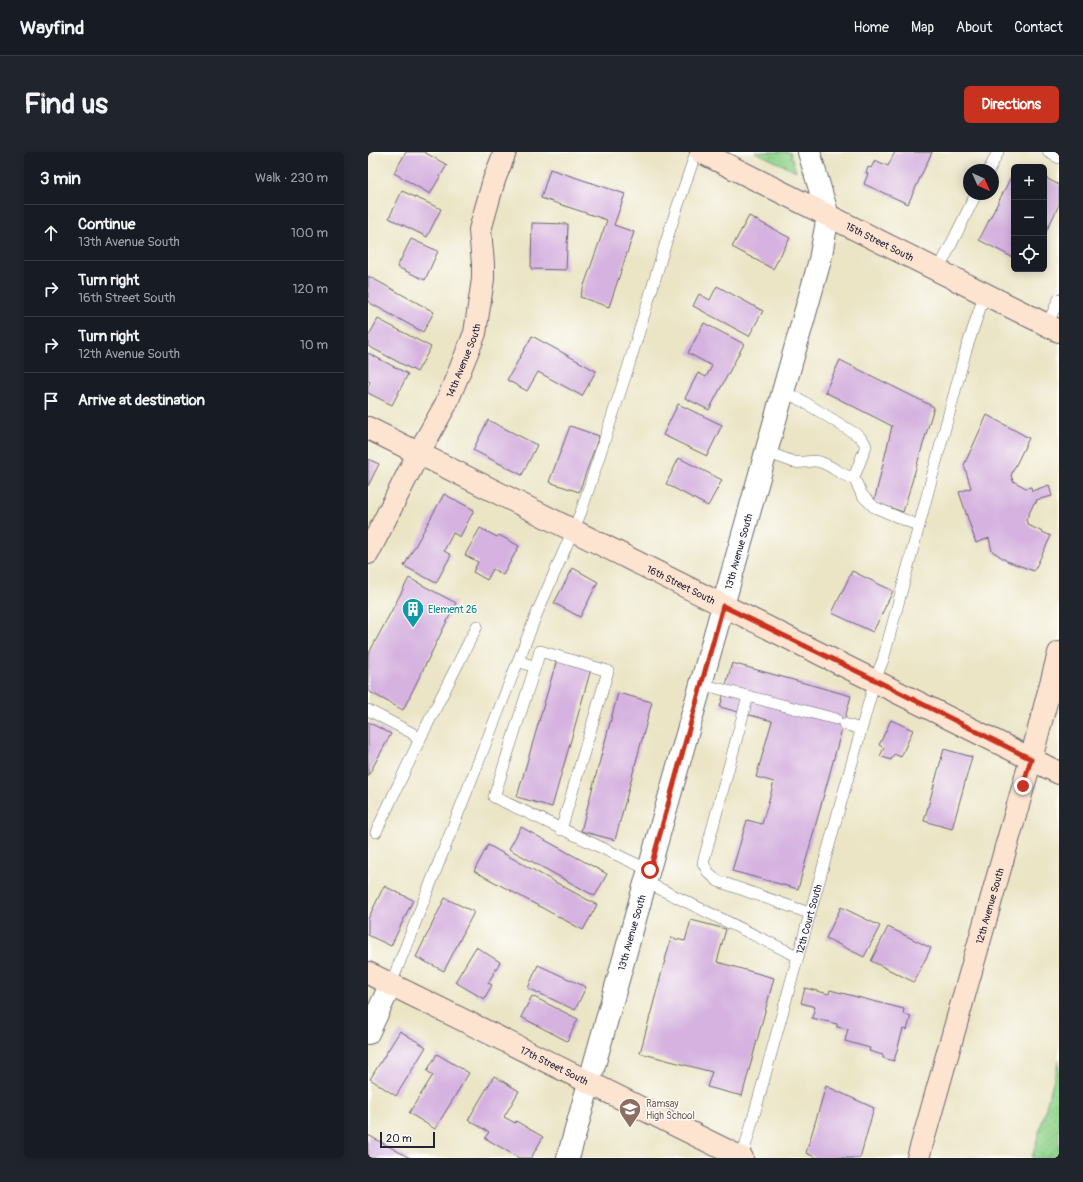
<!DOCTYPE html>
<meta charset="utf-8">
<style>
:root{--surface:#171b24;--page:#20242c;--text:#f1f3f6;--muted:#9ea1a6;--line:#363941;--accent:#c8321e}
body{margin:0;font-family:Pangolin,sans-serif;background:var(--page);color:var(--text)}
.controls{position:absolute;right:12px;top:12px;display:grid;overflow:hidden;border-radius:6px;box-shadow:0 2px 10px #0003}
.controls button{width:36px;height:36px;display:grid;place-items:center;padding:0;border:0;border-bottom:1px solid var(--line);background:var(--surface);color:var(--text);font:20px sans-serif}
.compass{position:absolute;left:595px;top:12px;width:36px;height:36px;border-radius:50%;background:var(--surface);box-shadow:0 2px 10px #0003;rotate:135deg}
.scale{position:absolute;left:12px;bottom:10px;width:55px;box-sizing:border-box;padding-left:4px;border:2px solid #22223b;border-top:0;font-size:11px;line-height:14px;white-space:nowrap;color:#22223b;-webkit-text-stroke:3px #fdfcf7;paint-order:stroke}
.stop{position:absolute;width:12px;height:12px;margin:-9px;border:3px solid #c8321e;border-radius:50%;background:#fff}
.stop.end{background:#c8321e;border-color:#fff;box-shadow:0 1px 4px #0008}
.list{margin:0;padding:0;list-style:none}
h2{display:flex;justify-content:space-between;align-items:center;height:52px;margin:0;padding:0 16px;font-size:17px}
h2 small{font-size:13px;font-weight:400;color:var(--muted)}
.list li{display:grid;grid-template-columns:26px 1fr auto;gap:12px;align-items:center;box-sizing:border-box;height:56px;padding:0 16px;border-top:1px solid var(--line)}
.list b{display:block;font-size:15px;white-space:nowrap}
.list p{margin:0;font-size:13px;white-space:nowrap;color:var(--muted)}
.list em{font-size:13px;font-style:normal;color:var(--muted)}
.icon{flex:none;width:22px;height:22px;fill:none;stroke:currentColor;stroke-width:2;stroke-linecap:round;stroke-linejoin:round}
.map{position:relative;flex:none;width:691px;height:1006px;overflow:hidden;border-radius:6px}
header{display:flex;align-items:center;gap:24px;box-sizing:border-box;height:56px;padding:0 20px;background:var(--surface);border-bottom:1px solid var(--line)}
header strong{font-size:19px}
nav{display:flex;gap:22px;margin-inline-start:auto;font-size:14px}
.intro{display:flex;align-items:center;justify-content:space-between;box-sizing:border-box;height:96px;padding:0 24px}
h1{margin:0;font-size:28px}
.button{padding:10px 18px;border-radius:6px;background:var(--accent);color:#fff;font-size:14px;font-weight:700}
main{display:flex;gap:24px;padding:0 24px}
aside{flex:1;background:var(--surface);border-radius:6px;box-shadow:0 2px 10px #0003}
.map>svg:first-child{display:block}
</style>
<header>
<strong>Wayfind</strong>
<nav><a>Home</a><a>Map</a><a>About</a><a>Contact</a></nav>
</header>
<div class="intro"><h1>Find us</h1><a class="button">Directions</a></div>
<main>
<aside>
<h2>3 min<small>Walk · 230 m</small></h2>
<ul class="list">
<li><svg class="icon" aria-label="ahead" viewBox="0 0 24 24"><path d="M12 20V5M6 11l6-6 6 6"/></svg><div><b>Continue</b><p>13th Avenue South</p></div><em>100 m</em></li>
<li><svg class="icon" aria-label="right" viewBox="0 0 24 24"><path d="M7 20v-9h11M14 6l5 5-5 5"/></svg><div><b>Turn right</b><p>16th Street South</p></div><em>120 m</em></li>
<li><svg class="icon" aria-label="right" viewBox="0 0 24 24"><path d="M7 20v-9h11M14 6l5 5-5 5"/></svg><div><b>Turn right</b><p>12th Avenue South</p></div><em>10 m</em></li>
<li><svg class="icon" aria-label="arrive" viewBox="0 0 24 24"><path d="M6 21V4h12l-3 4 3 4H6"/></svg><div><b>Arrive at destination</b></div></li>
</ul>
</aside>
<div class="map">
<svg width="691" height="1006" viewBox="0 0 691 1006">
<defs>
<pattern id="grass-dots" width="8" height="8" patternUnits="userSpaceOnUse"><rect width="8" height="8" fill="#92d48c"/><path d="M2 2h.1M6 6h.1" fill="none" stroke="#7eb67a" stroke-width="1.8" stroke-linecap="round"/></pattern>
<pattern id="park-crowns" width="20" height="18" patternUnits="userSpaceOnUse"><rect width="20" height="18" fill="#92d48c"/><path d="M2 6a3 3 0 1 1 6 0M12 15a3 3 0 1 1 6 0" fill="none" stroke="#7eb67a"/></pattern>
</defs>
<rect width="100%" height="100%" fill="#fdfcf7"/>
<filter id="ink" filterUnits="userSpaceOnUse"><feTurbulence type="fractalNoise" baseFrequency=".025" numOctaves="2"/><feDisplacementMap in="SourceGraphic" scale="8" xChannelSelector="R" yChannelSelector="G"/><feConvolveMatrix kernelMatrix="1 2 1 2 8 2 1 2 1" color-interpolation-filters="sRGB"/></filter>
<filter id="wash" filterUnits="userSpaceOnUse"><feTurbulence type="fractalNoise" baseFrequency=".012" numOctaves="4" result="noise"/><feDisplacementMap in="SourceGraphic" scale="16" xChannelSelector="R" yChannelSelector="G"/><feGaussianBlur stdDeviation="0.9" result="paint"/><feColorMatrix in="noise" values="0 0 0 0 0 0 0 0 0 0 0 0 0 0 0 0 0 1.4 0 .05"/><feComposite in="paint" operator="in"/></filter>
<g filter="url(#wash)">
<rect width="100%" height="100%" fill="#ebe5c6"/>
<polygon fill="url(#grass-dots)" stroke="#5a7b64" points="691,908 691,1006 664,1006"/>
<polygon fill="url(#park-crowns)" stroke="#5a7b64" points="387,0 422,0 428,19"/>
<g id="blocks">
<g fill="#d5b2e0">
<polygon points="38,0 56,0 79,13 62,42 26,21"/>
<polygon points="527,0 564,0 540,52 496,32 500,22 498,21 500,15 503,16 507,8 520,14"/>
<polygon points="182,17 257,42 246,73 266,80 241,155 212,145 239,68 173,46"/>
<polygon points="646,19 646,106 611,88"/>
<polygon points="676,25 691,33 691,53 676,84"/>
<polygon points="34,39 73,57 59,85 21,66"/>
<polygon points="381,64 422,86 405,117 364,95"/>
<polygon points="164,71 200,72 198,118 163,117"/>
<polygon points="43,87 70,99 57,128 29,115"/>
<polygon points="0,124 66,160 55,180 0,150"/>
<polygon points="349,134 395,159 381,184 325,154 331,142 342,148"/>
<polygon points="10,167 63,195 49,220 0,194 0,185"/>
<polygon points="336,171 376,192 341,258 317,246 330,221 338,225 344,214 320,201"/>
<polygon points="164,184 228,219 214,244 170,220 159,239 139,228"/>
<polygon points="0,201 40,222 24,253 0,241 0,234 2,230 0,229"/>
<polygon points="472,208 566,255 535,360 506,350 524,274 457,240"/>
<polygon points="310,252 354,273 339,304 295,283"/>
<polygon points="619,263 661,286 643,323 645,329 658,336 663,335 664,339 681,333 684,344 668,348 669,350 666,351 658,368 660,373 683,384 666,419 639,409 624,399 621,386 608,391 591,340 603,336 596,313"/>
<polygon points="120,268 169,293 154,323 105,298"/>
<polygon points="202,274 231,284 211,340 181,330"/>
<polygon points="311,306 354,328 340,354 298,332"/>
<polygon points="0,307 11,312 0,334"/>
<polygon points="76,342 106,358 92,385 85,381 76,399 83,403 68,431 36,414"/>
<polygon points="112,376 129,385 131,383 151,394 135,423 125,417 119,428 105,420 110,410 97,403"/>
<polygon points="205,416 230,430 212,465 186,451"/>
<polygon points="484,419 525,439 505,480 464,461"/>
<polygon points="41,426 88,451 35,558 0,539 0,503"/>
<polygon points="189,507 223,517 184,655 149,645"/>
<polygon points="364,511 483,544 430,737 364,719 379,668 394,672 406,630 388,625 404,569 352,555"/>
<polygon points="250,541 284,550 247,688 213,679"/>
<polygon points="523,568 545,578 533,605 526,602 523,608 512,604 516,596 511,593"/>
<polygon points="0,570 23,582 0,624"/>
<polygon points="576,597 604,605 584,677 556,669"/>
<polygon points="153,675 239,722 227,744 141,697"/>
<polygon points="120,693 229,753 215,778 106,719"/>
<polygon points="16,734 45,748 23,794 0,783 0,767"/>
<polygon points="77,746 106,760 76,819 48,805"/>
<polygon points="473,755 512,774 496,805 458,786"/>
<polygon points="323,768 358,777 349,810 406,826 374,944 339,935 344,920 272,901 303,786 317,789"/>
<polygon points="520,775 563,796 546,830 503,809"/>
<polygon points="108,795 132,810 120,831 124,833 116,847 87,830"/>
<polygon points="170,813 218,835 207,858 160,836"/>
<polygon points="437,836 461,842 462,838 536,857 535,862 543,864 539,878 535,877 526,909 515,906 515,903 501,899 502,896 477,889 480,877 469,875 469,872 444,866 447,855 433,851"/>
<polygon points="164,844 210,867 199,889 153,865"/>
<polygon points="32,879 58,895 28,944 2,927"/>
<polygon points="69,902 101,921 67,977 41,961 65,923 59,919"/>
<polygon points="126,924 151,939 136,965 147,971 148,969 175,985 163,1006 151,1006 117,986 121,980 100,968"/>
<polygon points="458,934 506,956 492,1006 449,1006 438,1001"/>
<polygon points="0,983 42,1006 0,1006"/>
</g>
</g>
</g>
<g filter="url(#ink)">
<use href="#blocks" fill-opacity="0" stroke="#68666c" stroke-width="1"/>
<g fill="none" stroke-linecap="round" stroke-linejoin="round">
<g stroke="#68666c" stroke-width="12">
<g id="lane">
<polyline points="680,0 691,6"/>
<polyline points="621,18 630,0"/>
<polyline points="570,119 608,42"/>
<polyline points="679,173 691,147"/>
<path d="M398,300L426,310C435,312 444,307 452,310C463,313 471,322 482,325L485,324L488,320L498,294L496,290L491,284L433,248L416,240"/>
<polyline points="485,324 494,343 506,355 551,374"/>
<polyline points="150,509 167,515 126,645 281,718"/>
<polyline points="167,515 172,499 240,519 193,678"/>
<polyline points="333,532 468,567"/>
<polyline points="380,544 335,711 340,720 350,729 441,761"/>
<polyline points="0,558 44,581 51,589 8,680"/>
<polyline points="476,572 493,577"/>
<polyline points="51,589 109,474"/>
<polyline points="278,730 429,804"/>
<polyline points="23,832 169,461 213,360 260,216 302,77 328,0"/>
<path id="s1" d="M374,1006L507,528L515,508L598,198L617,141"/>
</g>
</g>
<g stroke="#68666c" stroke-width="24">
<g id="street">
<polyline points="0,881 23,832"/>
<path id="s2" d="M200,1006L452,108L460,64L441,0"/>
</g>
</g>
<g stroke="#68666c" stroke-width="24">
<g id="secondary">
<path id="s3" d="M333,0L691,179"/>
<path id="s4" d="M0,276L691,621"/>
<path id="s5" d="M0,401L50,302L78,252L107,181L115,127V112L112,78L126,28L137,0"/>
<path id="s6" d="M0,821L374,1006"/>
<path id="s7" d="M550,1006L663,607L691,501"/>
</g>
</g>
<use href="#lane" stroke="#fff" stroke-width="11"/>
<use href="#street" stroke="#fff" stroke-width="22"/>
<use href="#secondary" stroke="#fde4d1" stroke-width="22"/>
</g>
</g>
<g fill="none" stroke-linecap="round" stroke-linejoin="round" filter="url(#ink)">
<polyline stroke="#c8321e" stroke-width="5" points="282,718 355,454 507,528 663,607 655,634"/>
</g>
<defs>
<g id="building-pin" transform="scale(1.15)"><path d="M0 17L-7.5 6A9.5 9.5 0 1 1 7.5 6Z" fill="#0f9aa8" stroke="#fdfcf7"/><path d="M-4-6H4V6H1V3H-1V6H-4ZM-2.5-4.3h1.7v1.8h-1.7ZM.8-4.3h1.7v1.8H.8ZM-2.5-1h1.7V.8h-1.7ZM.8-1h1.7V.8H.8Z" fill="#fff"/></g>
<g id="school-pin" transform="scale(1.15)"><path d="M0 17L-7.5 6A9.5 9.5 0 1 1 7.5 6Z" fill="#8d6e63" stroke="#fdfcf7"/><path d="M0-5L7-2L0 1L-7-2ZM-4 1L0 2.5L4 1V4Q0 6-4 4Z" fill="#fff"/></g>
</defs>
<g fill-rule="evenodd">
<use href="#building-pin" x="45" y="457"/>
<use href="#school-pin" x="262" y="957"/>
</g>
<g text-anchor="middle" stroke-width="3" stroke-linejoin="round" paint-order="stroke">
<g font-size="10" fill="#22223b" stroke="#fdfcf7">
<text dy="4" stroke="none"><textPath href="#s3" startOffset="200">15th Street South</textPath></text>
<text dy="4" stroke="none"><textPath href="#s5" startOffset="215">14th Avenue South</textPath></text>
<text dy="4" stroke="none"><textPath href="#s2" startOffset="630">13th Avenue South</textPath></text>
<text dy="4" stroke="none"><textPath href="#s4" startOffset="350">16th Street South</textPath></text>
<text dy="4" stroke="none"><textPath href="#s7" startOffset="262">12th Avenue South</textPath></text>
<text dy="4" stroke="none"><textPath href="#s1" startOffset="248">12th Court South</textPath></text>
<text dy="4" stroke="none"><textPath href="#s2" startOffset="234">13th Avenue South</textPath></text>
<text dy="4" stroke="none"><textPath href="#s6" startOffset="208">17th Street South</textPath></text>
</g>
<g font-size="10" fill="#0d838f" stroke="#fdfcf7" text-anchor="start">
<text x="60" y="461">Element 26</text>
</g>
<g font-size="10" fill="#785e54" stroke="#fdfcf7" text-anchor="start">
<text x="278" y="955">Ramsay<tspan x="278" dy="12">High School</tspan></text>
</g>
</g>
</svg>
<div class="controls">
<button>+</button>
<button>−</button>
<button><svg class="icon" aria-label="locate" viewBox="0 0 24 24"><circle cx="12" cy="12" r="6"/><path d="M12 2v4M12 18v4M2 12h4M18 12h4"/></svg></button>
</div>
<svg class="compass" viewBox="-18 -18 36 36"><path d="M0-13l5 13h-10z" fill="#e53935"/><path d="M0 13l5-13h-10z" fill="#9ea1a6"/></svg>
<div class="scale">20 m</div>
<div class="stop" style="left:282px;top:718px"></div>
<div class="stop end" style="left:655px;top:634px"></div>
</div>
</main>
